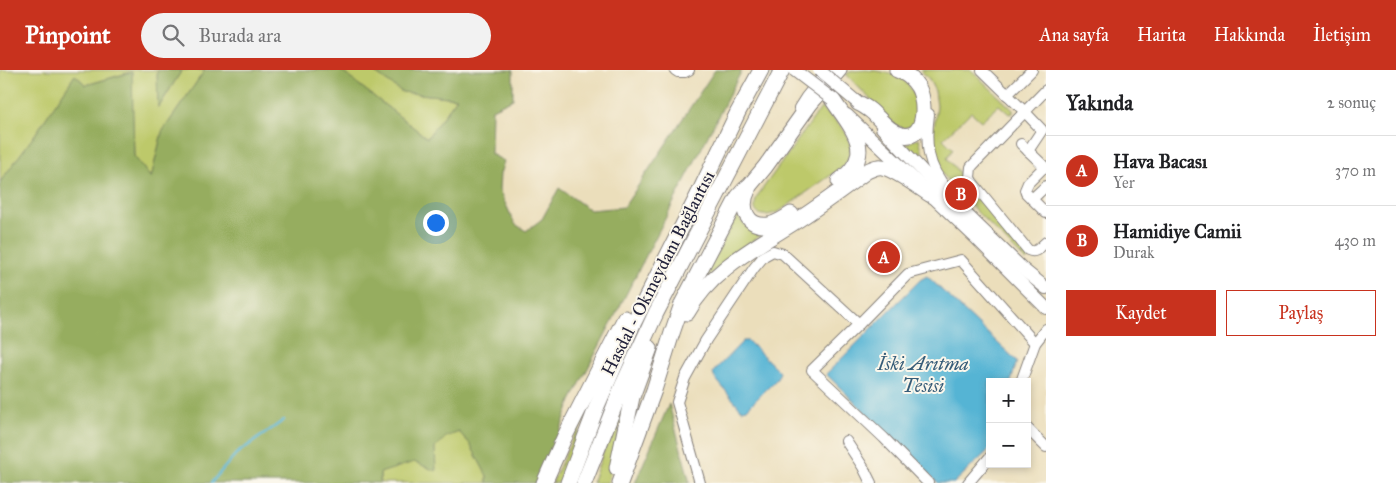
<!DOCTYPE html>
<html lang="tr">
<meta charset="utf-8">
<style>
:root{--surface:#fff;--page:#f2f2f2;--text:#202124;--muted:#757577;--line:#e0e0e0;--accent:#c8321e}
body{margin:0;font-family:"IM FELL Great Primer",serif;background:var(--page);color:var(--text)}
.controls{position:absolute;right:15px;bottom:15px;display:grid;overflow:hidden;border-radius:0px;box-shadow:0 2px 8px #0003}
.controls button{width:45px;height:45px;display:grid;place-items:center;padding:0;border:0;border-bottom:1px solid var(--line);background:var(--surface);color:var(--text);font:25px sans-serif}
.you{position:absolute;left:435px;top:152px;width:18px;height:18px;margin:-12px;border:4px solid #fff;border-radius:50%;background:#1a73e8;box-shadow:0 0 0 8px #1a73e833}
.badge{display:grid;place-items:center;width:32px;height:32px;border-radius:50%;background:var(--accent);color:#fff;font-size:16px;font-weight:700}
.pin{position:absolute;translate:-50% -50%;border:2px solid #fff;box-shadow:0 1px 5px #0006}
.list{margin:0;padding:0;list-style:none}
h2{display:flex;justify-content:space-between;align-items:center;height:65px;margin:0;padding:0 20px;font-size:21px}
h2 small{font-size:16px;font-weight:400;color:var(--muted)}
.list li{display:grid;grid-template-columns:32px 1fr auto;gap:15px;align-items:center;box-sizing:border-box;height:70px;padding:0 20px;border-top:1px solid var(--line)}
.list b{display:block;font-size:19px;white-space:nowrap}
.list p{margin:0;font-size:16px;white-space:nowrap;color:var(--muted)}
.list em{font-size:16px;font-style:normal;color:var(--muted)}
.actions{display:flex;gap:10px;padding:15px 20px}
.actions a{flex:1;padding:11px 0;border:1px solid var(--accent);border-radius:0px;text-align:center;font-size:18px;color:var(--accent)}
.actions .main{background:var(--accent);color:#fff}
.icon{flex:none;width:28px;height:28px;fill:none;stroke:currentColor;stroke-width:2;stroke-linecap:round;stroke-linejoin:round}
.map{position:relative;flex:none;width:1046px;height:413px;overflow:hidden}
header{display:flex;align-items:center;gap:30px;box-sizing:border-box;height:70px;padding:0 25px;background:var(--accent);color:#fff}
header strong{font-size:24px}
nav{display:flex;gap:28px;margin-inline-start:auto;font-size:18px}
.search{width:350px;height:45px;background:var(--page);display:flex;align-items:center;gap:12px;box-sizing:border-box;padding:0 18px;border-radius:28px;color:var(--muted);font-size:19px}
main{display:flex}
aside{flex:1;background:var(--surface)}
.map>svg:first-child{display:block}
</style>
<header>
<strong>Pinpoint</strong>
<div class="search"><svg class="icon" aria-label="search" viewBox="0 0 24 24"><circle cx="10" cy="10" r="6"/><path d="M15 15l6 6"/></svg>Burada ara</div>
<nav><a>Ana sayfa</a><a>Harita</a><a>Hakkında</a><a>İletişim</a></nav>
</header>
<main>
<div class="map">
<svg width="1046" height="413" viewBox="0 0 1046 413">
<rect width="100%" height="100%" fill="#fbf7ec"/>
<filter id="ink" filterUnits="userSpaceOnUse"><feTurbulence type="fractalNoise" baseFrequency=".02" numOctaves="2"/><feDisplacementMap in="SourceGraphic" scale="10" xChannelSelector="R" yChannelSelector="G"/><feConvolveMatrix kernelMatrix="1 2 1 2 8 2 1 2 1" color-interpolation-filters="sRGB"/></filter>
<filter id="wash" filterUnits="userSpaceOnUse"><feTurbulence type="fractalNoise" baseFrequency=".0096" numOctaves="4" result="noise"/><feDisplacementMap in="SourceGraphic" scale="20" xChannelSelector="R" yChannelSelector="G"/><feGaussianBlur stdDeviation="1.12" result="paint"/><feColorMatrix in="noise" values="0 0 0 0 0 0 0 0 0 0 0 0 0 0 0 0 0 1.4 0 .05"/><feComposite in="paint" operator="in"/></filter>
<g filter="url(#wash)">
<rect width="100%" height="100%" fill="#ebdebb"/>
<g fill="#bdc96b" stroke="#707653">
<polygon points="0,0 159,0 157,2 159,37 182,0 205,0 162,62 151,108 134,86 131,2 86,15 75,5 34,66 0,112"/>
<polygon points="340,0 371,0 402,22 457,28 427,68"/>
<path d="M866,0C877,1 890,2 900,8C925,22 922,71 894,54L846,4L852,1Z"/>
<polygon points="920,0 971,0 1013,40 1013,43 1009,44 999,35 981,51 971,42 943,69 953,79 947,88 1028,188 1026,191 977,142 948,111 939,99 933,74 933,64 937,36 935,21 928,8"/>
<path d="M821,38C840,55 861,69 844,96L780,141C763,149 748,146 758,125Z"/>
<polygon points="919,68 925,93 906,74"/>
<path d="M737,146C746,157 749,160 763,164C740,178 720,195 700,214Z"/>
<polygon points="625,330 608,413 592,413 607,372"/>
<polygon points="589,333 560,413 552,413"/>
<polygon points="459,362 470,373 487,406 487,413 380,413 380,403 435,378 446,366"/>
</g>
<g fill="#96ad5f" stroke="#5c684d">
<polygon points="159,0 182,0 158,38 157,2"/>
<polygon points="205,0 340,0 427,68 457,28 402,22 371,0 513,0 513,29 492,39 491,84 504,91 500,104 499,120 515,154 526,161 542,149 559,118 590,140 624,137 715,0 742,0 571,331 541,413 487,413 487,406 470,374 459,362 446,367 435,378 436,401 414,392 380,403 380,413 0,413 0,112 34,66 75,5 86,15 132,2 134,86 151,108 162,62"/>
<polygon points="669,334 690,413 635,413"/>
</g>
<g fill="#55b4d4" stroke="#3c6b88">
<polygon points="927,206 1017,291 1011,312 990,312 990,379 954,413 938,413 826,304 920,210"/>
<polygon points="743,271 748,271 780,302 777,309 747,339 742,340 714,307 713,302"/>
</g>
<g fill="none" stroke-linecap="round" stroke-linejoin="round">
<polyline stroke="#55b4d4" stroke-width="2.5" points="211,413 236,384 284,350"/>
</g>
</g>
<g filter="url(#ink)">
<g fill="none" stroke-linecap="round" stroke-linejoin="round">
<g stroke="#86807b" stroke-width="12">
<g id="minor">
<polyline points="675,0 678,2 685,2 689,0"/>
<polyline points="982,0 1024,41 1042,60 1028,81"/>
<path d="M1046,20L971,97L970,108L973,113L1028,180C1036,184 1040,177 1046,172"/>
<polyline points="1007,25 1032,0"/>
<polyline points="799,38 806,27 828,0"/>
<path d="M929,44C925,74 927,96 947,119"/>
<polyline points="1021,74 1046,98"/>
<polyline points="1044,97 1028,113 1025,120 1026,123 1046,143"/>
<polyline points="1032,129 1046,116"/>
<polyline points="859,254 908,204 961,190 1035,273"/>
<polyline points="1021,312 1035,273 1046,259"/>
<polyline points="1027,358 1046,377"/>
<polyline points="846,371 863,397 871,413"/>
<polyline points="700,413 677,332 685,308 706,270 754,198 764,186 773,181 783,184 859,254 812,300 884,368 928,413"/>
<polyline points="968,413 990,387"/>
</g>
</g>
<g stroke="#86807b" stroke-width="14">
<g id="major">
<polyline points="847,45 977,169 1046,238"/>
<polyline points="882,58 933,112 1025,201 1046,218"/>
</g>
</g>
<g stroke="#86807b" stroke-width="17">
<g id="highway">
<path d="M832,29C851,58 878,83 839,111"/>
<path d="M858,33C863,35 867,38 871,41C880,49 889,62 902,65C927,70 926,31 918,17C913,9 906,3 897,0"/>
<path d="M748,120C739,138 747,158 769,155C777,153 785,148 791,144"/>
<path d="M687,243C711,198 760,175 801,148C824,133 845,117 867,101C872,99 877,96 882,97C893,98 920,118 931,125"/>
<polyline points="617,398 632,327 650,278"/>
<polyline points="544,413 564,368 625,248"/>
<polyline points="568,413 597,336 632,256 699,123 738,42 761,0"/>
<polyline points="584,413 622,317 656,243 782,0"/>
<polyline points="620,413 654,320 672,263 682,234 738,127 744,120 750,115 765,97 810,34 839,0"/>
</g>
</g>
<use href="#minor" stroke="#fff" stroke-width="10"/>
<use href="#major" stroke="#fff" stroke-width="12"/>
<use href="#highway" stroke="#fff" stroke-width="15"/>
<g stroke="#86807b" stroke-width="14" stroke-linecap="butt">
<g id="major-bridge">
<polyline points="794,0 832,29"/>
<polyline points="819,0 858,33"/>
</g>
</g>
<use href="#major-bridge" stroke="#fff" stroke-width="12"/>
</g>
</g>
<g text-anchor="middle" stroke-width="4" stroke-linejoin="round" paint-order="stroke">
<g font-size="18" fill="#22223b" stroke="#fbf7ec">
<text transform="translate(658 203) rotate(-63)" y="6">Hasdal - Okmeydanı Bağlantısı</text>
</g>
<g font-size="19" font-style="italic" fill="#365c78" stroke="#fbf7ec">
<text x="923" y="300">İski Arıtma<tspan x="923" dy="22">Tesisi</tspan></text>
</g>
</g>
</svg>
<div class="controls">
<button>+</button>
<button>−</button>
</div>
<div class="you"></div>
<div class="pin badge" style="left:884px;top:187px">A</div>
<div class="pin badge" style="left:961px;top:124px">B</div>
</div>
<aside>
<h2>Yakında<small>2 sonuç</small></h2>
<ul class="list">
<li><span class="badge">A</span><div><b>Hava Bacası</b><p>Yer</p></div><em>370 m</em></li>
<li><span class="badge">B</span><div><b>Hamidiye Camii</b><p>Durak</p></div><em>430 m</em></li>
</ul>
<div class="actions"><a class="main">Kaydet</a><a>Paylaş</a></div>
</aside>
</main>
